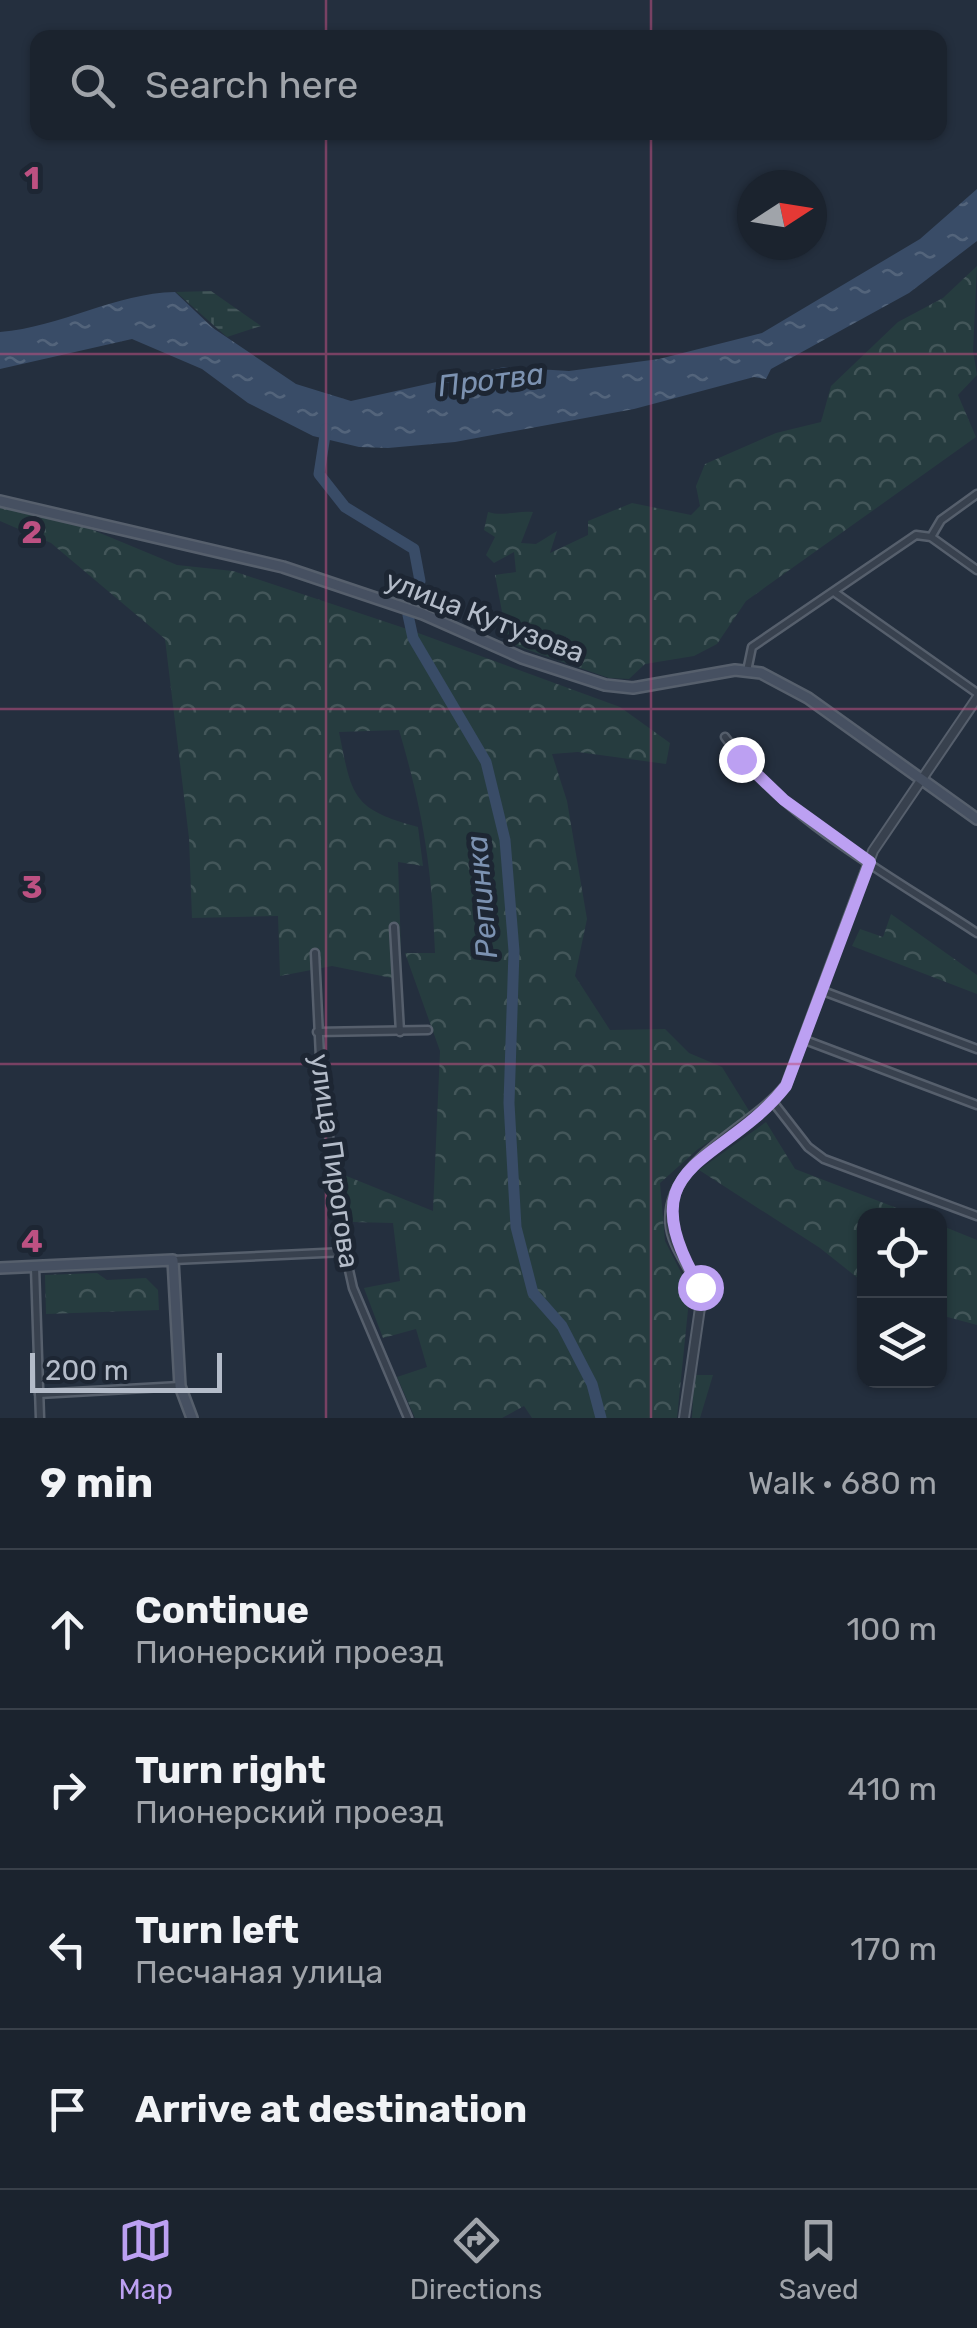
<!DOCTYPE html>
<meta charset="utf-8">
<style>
:root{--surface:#1b232e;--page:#282f3a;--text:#f1f3f6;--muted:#a0a4aa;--line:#39404a;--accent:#bca0f2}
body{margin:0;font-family:Rubik,sans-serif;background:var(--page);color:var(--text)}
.controls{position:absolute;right:30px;bottom:30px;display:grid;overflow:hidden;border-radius:20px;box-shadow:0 2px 8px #0004}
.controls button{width:90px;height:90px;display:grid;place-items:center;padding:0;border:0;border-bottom:2px solid var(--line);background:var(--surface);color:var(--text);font:50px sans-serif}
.compass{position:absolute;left:737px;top:170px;width:90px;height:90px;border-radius:50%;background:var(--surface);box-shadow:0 2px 8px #0004;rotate:78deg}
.scale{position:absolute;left:30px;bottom:25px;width:192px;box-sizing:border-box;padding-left:10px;border:5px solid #b4bcc9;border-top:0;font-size:28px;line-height:35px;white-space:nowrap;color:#b4bcc9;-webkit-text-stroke:8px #1d2633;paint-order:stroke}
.stop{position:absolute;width:30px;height:30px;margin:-22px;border:8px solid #bca0f2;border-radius:50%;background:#fff}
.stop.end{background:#bca0f2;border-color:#fff;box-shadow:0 2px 10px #0008}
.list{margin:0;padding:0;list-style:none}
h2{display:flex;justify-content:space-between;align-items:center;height:130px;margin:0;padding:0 40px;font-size:42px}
h2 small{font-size:32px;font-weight:400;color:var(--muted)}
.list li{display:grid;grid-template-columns:65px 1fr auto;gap:30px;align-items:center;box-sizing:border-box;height:160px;padding:0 40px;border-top:2px solid var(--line)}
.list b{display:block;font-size:38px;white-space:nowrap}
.list p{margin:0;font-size:32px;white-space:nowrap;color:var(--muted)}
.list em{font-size:32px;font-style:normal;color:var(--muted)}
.icon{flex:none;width:55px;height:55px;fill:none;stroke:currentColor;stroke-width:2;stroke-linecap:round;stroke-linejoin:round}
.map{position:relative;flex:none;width:977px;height:1418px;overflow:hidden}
.search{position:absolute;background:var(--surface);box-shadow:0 2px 8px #0004;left:30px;right:30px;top:30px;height:110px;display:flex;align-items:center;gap:25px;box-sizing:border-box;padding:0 35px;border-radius:20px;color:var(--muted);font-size:38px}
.sheet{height:770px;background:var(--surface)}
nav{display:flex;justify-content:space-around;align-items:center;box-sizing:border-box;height:140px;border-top:2px solid var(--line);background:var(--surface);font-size:28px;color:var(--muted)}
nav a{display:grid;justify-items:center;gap:5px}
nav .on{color:var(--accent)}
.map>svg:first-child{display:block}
</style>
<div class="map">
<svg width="977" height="1418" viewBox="0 0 977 1418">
<defs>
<pattern id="forest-crowns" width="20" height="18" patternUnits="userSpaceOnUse" patternTransform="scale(2.5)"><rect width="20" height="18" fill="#263c3f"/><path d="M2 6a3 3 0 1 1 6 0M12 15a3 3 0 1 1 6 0" fill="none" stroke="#435659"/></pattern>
<pattern id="wetland-marsh" width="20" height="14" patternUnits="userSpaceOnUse" patternTransform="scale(2.5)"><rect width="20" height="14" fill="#263c3f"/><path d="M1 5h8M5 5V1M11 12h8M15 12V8" fill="none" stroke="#435659"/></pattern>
<pattern id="water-ripples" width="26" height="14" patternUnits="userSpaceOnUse" patternTransform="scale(2.5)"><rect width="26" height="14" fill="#394c67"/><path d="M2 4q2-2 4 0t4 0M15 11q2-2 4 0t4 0" fill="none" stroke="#53647b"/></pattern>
</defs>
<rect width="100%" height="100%" fill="#242f3e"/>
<g fill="url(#forest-crowns)">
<path d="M977,266L973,351L977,375L958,395L976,437L746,601L717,644L694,656L645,664L629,679L609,678L508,643L495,575L516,572L514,552L494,563L486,555L495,537L484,530L488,512C504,517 516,510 533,512L521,543L536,544L557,531L550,553L588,535V521L632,503L691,515L700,506L696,486L705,464L776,433L821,422L831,386L898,322L943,298Z"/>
<path d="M0,506L88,528L177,565L233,571L410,630L620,707L670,743L666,764L578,752L552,754L567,801L587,919L575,976L610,1030L665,1029L689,1053L722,1067L751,1114L698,1149L660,1183L665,1241L690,1290L677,1418H532L524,1406L502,1418H415L397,1377L427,1367L416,1329L383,1338L364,1288L400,1281L393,1223L352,1222L344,1175L433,1211L440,1051L405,953H435C432,868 423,811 399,730L339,732C352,797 352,809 418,827L423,866L398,862L402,980L332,966L280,976L278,916L192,918L189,838L165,639L51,543L0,521Z"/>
<polygon points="891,914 977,975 977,994 852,946 860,929 883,937"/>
<polygon points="766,1122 795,1169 915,1215 864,1216 864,1283 820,1248 699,1170"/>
<polygon points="940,1225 977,1240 977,1325 940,1315"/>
<polygon points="97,1273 107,1280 146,1278 158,1290 159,1310 46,1314 45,1275"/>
<polygon points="694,1375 713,1375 700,1418 692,1418"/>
</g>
<polygon fill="url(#wetland-marsh)" points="211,291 261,326 227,337 176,292"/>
<path fill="url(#water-ripples)" d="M977,189V241L909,293L771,369L766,379L754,377L634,409L455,442L388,448L359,447L313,436L248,403L202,369L132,339L0,369V332C61,327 116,293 175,292L213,328L296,384L351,401L504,367L569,371L659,359L762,333L920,239Z"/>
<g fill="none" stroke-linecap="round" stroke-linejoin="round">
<polyline stroke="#394c67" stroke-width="11" points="326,429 319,474 345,507 414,549 420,581 408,615 413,638 486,762 505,840 514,951 509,1103 516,1227 533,1293 562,1326 592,1384 601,1418"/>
<g stroke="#565f6c" stroke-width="11">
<g id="minor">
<polyline points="931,537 941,520 977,494"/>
<polyline points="834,592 977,693"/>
<polyline points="747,671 752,647 916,535 931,537 977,570"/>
<path d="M725,737C783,819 894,878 977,933"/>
<polyline points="394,927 400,1032"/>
<polyline points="315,953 321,1078 345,1252 353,1288 408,1418"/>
<polyline points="823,991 977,1049"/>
<polyline points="317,1032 428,1030"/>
<polyline points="805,1040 977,1105"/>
<polyline points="773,1102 808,1147 824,1159 977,1216"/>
<polyline points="173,1260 345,1252"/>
<polyline points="35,1267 40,1418"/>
<polyline points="39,1394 180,1386"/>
</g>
</g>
<g stroke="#565f6c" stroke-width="12">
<path id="tertiary" d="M684,1418L701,1301C698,1273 672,1252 670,1223C665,1160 753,1128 786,1085L873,851L977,698"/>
</g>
<g stroke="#565f6c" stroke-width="14">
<g id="secondary">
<polyline points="0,501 283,567 423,614 522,658 605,685 633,688 735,670 761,673 808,698 977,819"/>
<polyline points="0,1268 173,1260 180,1386 192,1418"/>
</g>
</g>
<use href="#minor" stroke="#38414e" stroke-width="6"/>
<use href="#tertiary" stroke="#38414e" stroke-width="8"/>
<use href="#secondary" stroke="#465061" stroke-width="9"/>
</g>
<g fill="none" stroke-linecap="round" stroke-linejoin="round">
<path stroke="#bca0f2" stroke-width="12" d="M700,1287C625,1159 721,1168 786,1086L870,862L784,800L741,759"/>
</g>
<path fill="none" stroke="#bd5182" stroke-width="2.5" stroke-opacity="0.55" d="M326,0V38M651,0V38M326,132V1418M651,132V1418M0,354H977M0,709H977M0,1064H977"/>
<g text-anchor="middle" stroke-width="10" stroke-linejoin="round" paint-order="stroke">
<g font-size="28" fill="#b4bcc9" stroke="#1d2633">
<text transform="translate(485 616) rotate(21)" y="10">улица Кутузова</text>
<text transform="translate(335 1161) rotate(82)" y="10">улица Пирогова</text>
</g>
<g font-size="30" font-style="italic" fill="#7c92b1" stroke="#1d2633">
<text transform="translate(491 380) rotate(-7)" y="10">Протва</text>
<text transform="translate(482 897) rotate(-95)" y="10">Репинка</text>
</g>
</g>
<g font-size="32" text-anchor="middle" font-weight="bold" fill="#bd5182" stroke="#1d2633" stroke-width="10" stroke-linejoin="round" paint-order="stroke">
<text x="32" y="189">1</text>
<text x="32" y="543">2</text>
<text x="32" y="898">3</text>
<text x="32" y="1252">4</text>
</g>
</svg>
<div class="controls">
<button><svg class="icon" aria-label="locate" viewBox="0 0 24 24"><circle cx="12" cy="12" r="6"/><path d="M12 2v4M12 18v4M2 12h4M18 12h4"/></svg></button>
<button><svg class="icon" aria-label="layers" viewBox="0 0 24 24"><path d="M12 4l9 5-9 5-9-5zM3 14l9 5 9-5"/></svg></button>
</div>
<svg class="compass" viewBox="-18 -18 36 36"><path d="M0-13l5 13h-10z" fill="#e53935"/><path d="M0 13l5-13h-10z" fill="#a0a4aa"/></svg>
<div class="scale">200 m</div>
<div class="stop" style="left:700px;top:1287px"></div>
<div class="stop end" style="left:741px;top:759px"></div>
<div class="search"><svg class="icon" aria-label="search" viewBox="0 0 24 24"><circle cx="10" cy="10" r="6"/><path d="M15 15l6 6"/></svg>Search here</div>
</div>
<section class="sheet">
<h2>9 min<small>Walk · 680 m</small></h2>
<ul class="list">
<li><svg class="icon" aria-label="ahead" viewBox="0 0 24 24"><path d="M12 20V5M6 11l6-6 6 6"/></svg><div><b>Continue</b><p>Пионерский проезд</p></div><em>100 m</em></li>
<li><svg class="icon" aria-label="right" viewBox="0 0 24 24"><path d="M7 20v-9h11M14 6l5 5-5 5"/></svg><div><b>Turn right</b><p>Пионерский проезд</p></div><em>410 m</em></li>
<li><svg class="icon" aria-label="left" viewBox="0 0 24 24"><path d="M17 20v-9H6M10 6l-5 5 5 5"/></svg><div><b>Turn left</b><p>Песчаная улица</p></div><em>170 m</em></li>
<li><svg class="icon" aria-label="arrive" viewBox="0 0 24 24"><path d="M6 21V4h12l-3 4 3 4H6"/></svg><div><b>Arrive at destination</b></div></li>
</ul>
</section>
<nav>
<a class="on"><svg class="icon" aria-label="map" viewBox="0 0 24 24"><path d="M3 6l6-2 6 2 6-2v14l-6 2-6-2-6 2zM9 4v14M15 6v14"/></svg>Map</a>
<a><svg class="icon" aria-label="directions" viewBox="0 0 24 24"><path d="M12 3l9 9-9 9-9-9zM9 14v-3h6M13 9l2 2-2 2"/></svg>Directions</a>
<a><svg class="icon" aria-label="saved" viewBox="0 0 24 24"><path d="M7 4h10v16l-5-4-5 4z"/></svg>Saved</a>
</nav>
